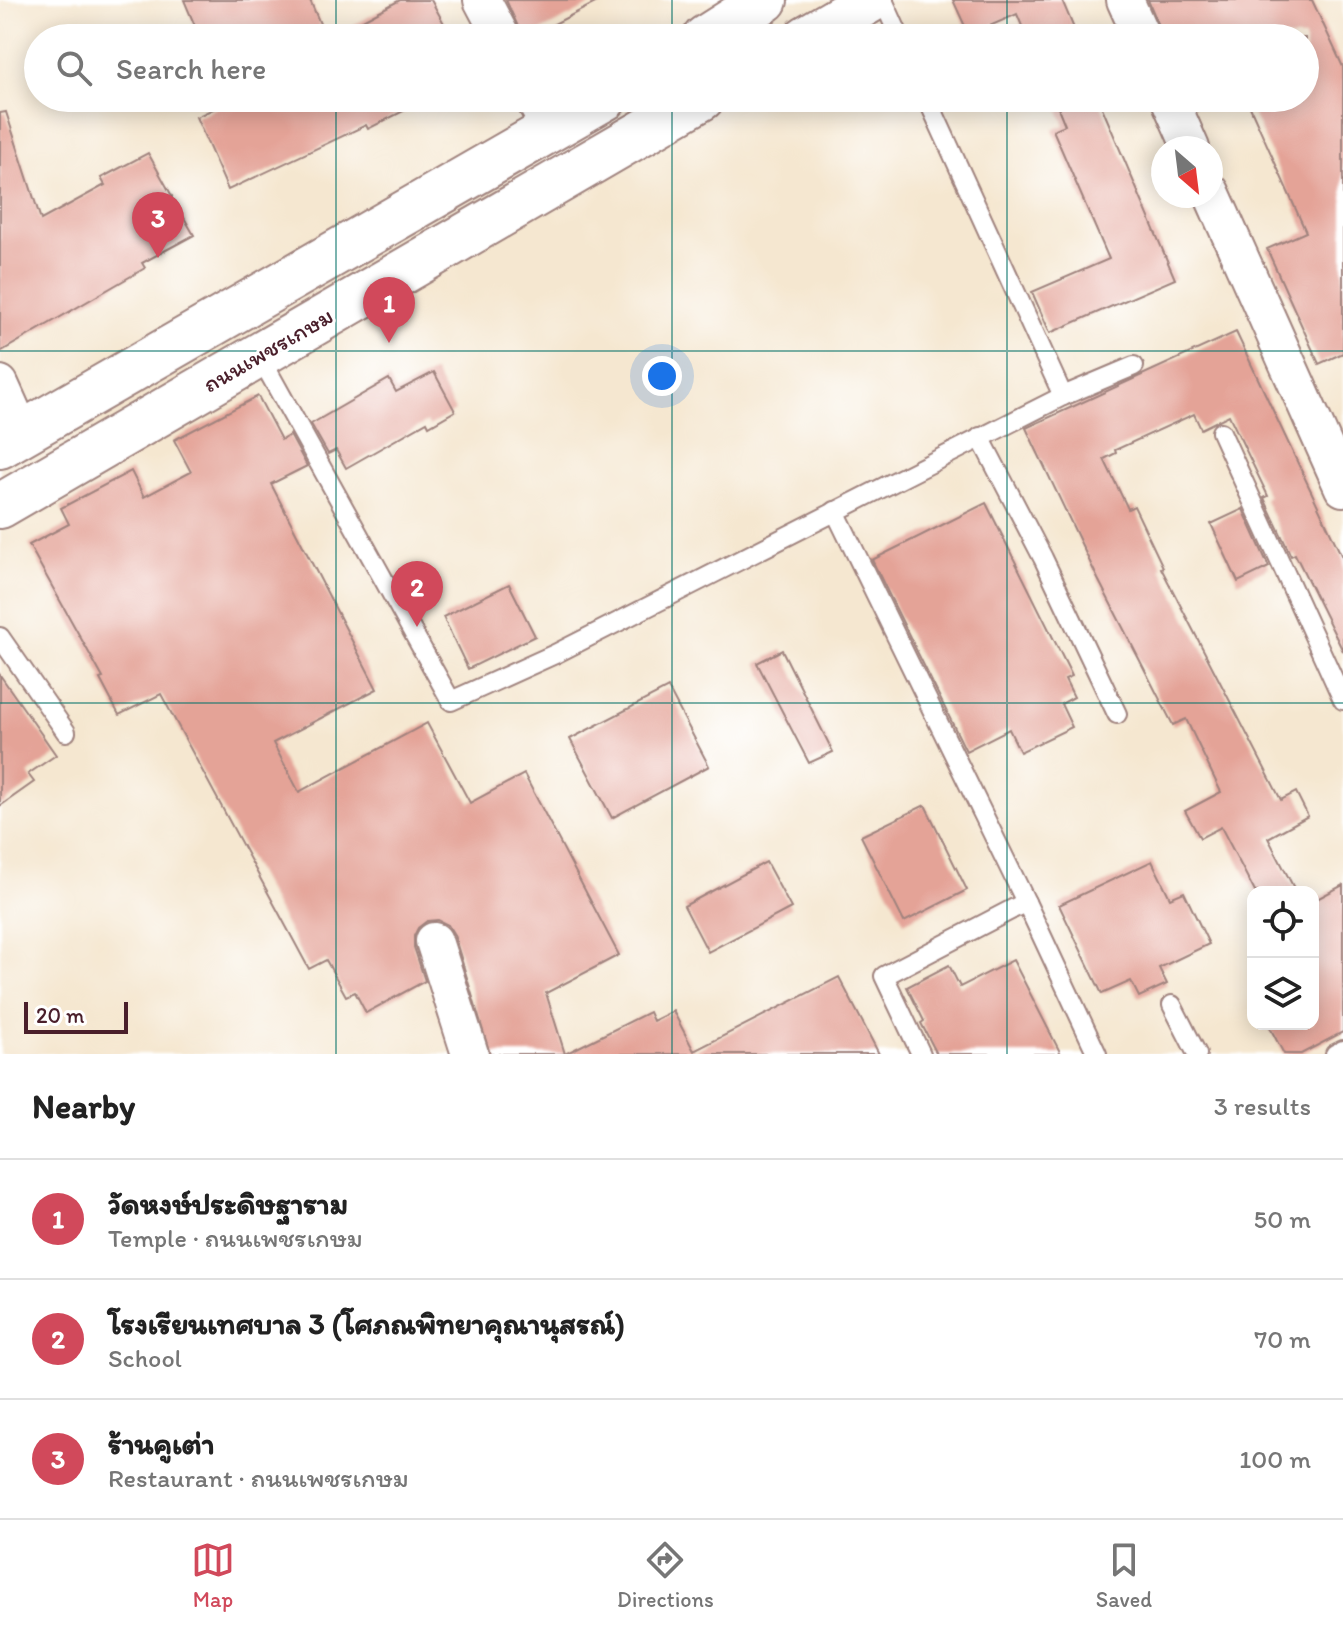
<!DOCTYPE html>
<meta charset="utf-8">
<style>
:root{--surface:#fff;--page:#f6f6f6;--text:#222;--muted:#767676;--line:#e0e0e0;--accent:#d1495b}
body{margin:0;font-family:Itim,"Playpen Sans Thai",sans-serif;background:var(--page);color:var(--text)}
.controls{position:absolute;right:24px;bottom:24px;display:grid;overflow:hidden;border-radius:16px;box-shadow:0 4px 20px #0003}
.controls button{width:72px;height:72px;display:grid;place-items:center;padding:0;border:0;border-bottom:2px solid var(--line);background:var(--surface);color:var(--text);font:40px sans-serif}
.compass{position:absolute;left:1151px;top:136px;width:72px;height:72px;border-radius:50%;background:var(--surface);box-shadow:0 4px 20px #0003;rotate:152deg}
.scale{position:absolute;left:24px;bottom:20px;width:104px;box-sizing:border-box;padding-left:8px;border:4px solid #4a1f2b;border-top:0;font-size:22px;line-height:28px;white-space:nowrap;color:#4a1f2b;-webkit-text-stroke:6px #fff;paint-order:stroke}
.you{position:absolute;left:662px;top:376px;width:28px;height:28px;margin:-20px;border:6px solid #fff;border-radius:50%;background:#1a73e8;box-shadow:0 0 0 12px #1a73e833}
.badge{display:grid;place-items:center;width:52px;height:52px;border-radius:50%;background:var(--accent);color:#fff;font-size:26px;font-weight:700}
.pin{position:absolute;translate:-50% -66px;filter:drop-shadow(0 2px 4px #0008)}
.pin::after{content:'';position:absolute;top:42px;width:28px;height:24px;background:inherit;clip-path:polygon(0 0,100% 0,50% 100%)}
.list{margin:0;padding:0;list-style:none}
h2{display:flex;justify-content:space-between;align-items:center;height:104px;margin:0;padding:0 32px;font-size:34px}
h2 small{font-size:26px;font-weight:400;color:var(--muted)}
.list li{display:grid;grid-template-columns:52px 1fr auto;gap:24px;align-items:center;box-sizing:border-box;height:120px;padding:0 32px;border-top:2px solid var(--line)}
.list b{display:block;font-size:30px;white-space:nowrap}
.list p{margin:0;font-size:26px;white-space:nowrap;color:var(--muted)}
.list em{font-size:26px;font-style:normal;color:var(--muted)}
.icon{flex:none;width:44px;height:44px;fill:none;stroke:currentColor;stroke-width:2;stroke-linecap:round;stroke-linejoin:round}
.map{position:relative;flex:none;width:1343px;height:1054px;overflow:hidden}
.search{position:absolute;background:var(--surface);box-shadow:0 4px 20px #0003;left:24px;right:24px;top:24px;height:88px;display:flex;align-items:center;gap:20px;box-sizing:border-box;padding:0 28px;border-radius:44px;color:var(--muted);font-size:30px}
.sheet{height:464px;background:var(--surface)}
nav{display:flex;justify-content:space-around;align-items:center;box-sizing:border-box;height:112px;border-top:2px solid var(--line);background:var(--surface);font-size:22px;color:var(--muted)}
nav a{display:grid;justify-items:center;gap:4px}
nav .on{color:var(--accent)}
.map>svg:first-child{display:block}
</style>
<div class="map">
<svg width="1343" height="1054" viewBox="0 0 1343 1054">
<rect width="100%" height="100%" fill="#fff"/>
<filter id="ink" filterUnits="userSpaceOnUse"><feTurbulence type="fractalNoise" baseFrequency=".0125" numOctaves="2"/><feDisplacementMap in="SourceGraphic" scale="16" xChannelSelector="R" yChannelSelector="G"/><feConvolveMatrix kernelMatrix="1 2 1 2 8 2 1 2 1" color-interpolation-filters="sRGB"/></filter>
<filter id="wash" filterUnits="userSpaceOnUse"><feTurbulence type="fractalNoise" baseFrequency=".006" numOctaves="4" result="noise"/><feDisplacementMap in="SourceGraphic" scale="32" xChannelSelector="R" yChannelSelector="G"/><feGaussianBlur stdDeviation="1.8" result="paint"/><feColorMatrix in="noise" values="0 0 0 0 0 0 0 0 0 0 0 0 0 0 0 0 0 1.4 0 .05"/><feComposite in="paint" operator="in"/></filter>
<g filter="url(#wash)">
<rect width="100%" height="100%" fill="#f5e7d0"/>
<g id="blocks">
<g fill="#e4a397">
<polygon points="184,0 310,0 326,38 200,38"/>
<polygon points="400,0 431,0 452,38 329,38"/>
<polygon points="506,0 601,0 527,38 523,38"/>
<polygon points="953,0 1062,0 1078,38 1027,38 1017,14 969,35"/>
<polygon points="1148,0 1312,0 1343,67 1343,353 1319,364 1267,249 1306,232 1246,98 1305,98 1305,38 1164,38"/>
<polygon points="237,98 429,98 368,129 366,125 228,190 196,117"/>
<polygon points="1054,98 1098,98 1175,279 1050,333 1032,292 1109,259 1053,130 1065,125"/>
<polygon points="6,112 41,220 105,185 101,178 148,153 172,196 172,201 174,200 194,235 142,263 145,268 0,352 0,113"/>
<polygon points="1236,332 1343,559 1343,651 1295,554 1291,556 1264,498 1268,496 1229,415 1201,429 1194,414 1115,450 1116,453 1104,459 1128,509 1134,506 1163,567 1161,568 1281,800 1296,792 1308,816 1268,838 1296,892 1255,892 1221,827 1200,838 1185,811 1221,792 1186,719 1173,725 1098,579 1026,428"/>
<polygon points="434,372 455,411 429,426 427,422 346,468 336,450 328,454 311,424 389,379 396,392"/>
<polygon points="258,396 281,440 290,435 307,466 271,484 377,689 273,743 299,792 427,723 470,803 524,774 619,955 546,993 565,1054 649,1012 653,1021 673,1011 694,1051 839,977 879,1054 490,1054 454,935 448,925 438,920 427,921 418,928 414,936 414,947 425,981 366,1013 355,992 346,996 326,960 309,969 161,694 119,715 100,679 103,678 29,545 69,524 61,508 131,471 144,497 191,472 174,440"/>
<polygon points="986,503 1072,676 1065,679 1074,697 1061,704 1072,727 1020,752 1009,729 966,751 872,560"/>
<polygon points="1243,509 1269,567 1238,582 1211,524"/>
<polygon points="509,584 535,636 468,669 443,617"/>
<polygon points="782,650 833,752 809,763 757,663"/>
<polygon points="0,675 56,755 28,774 34,782 0,806"/>
<polygon points="668,688 709,766 612,818 570,739"/>
<polygon points="925,805 967,890 904,922 861,836"/>
<polygon points="1152,861 1170,898 1184,892 1209,944 1159,968 1167,984 1139,997 1131,981 1102,994 1059,905"/>
<polygon points="766,862 791,908 708,952 684,906"/>
<polygon points="1343,885 1343,1032 1301,1054 1284,1054 1268,1024 1313,1024 1313,901"/>
<polygon points="1013,960 1061,1054 937,1054 921,1023 924,1021 907,987 949,965 960,987"/>
</g>
</g>
</g>
<g filter="url(#ink)">
<use href="#blocks" fill-opacity="0" stroke="#a0837e" stroke-width="2"/>
<g fill="none" stroke-linecap="round" stroke-linejoin="round">
<g stroke="#a0837e" stroke-width="22">
<g id="lane">
<polyline points="883,0 900,38"/>
<polyline points="927,98 1063,396"/>
<polyline points="259,355 451,701 555,654 1063,396 1134,366"/>
<polyline points="1221,432 1343,700"/>
<polyline points="980,437 1043,558 1117,714"/>
<polyline points="835,511 1026,902"/>
<polyline points="0,637 66,732"/>
<polyline points="1172,1005 1197,1054"/>
<polyline points="921,1054 884,976 1026,902 1097,1054"/>
<polyline points="1335,1054 1343,1050"/>
</g>
</g>
<g stroke="#a0837e" stroke-width="40">
<g id="street">
<polyline points="482,0 502,38"/>
<polyline points="1125,0 1142,38"/>
<polyline points="533,98 550,128"/>
<polyline points="1169,98 1191,148"/>
<polyline points="1211,192 1343,488"/>
<polyline points="0,384 22,433"/>
<polyline points="434,941 470,1054"/>
</g>
</g>
<g stroke="#a0837e" stroke-width="48">
<g id="secondary">
<polyline points="705,38 765,0"/>
<polyline points="806,38 871,0"/>
<polyline points="0,446 605,98"/>
<polyline points="0,506 702,98"/>
</g>
</g>
<use href="#lane" stroke="#fff" stroke-width="18"/>
<use href="#street" stroke="#fff" stroke-width="36"/>
<use href="#secondary" stroke="#fff" stroke-width="44"/>
</g>
</g>
<path fill="none" stroke="#0f766e" stroke-width="2" stroke-opacity="0.55" d="M336,0V38M672,0V38M1007,0V38M336,98V1054M672,98V1054M1007,98V1054M0,351H1343M0,703H1343"/>
<g text-anchor="middle" stroke-width="6" stroke-linejoin="round" paint-order="stroke">
<g font-size="24" fill="#4a1f2b" stroke="#fff">
<text transform="translate(268 350) rotate(-30)" y="8">ถนนเพชรเกษม</text>
</g>
</g>
</svg>
<div class="controls">
<button><svg class="icon" aria-label="locate" viewBox="0 0 24 24"><circle cx="12" cy="12" r="6"/><path d="M12 2v4M12 18v4M2 12h4M18 12h4"/></svg></button>
<button><svg class="icon" aria-label="layers" viewBox="0 0 24 24"><path d="M12 4l9 5-9 5-9-5zM3 14l9 5 9-5"/></svg></button>
</div>
<svg class="compass" viewBox="-18 -18 36 36"><path d="M0-13l5 13h-10z" fill="#e53935"/><path d="M0 13l5-13h-10z" fill="#767676"/></svg>
<div class="scale">20 m</div>
<div class="you"></div>
<div class="pin badge" style="left:389px;top:343px">1</div>
<div class="pin badge" style="left:417px;top:627px">2</div>
<div class="pin badge" style="left:158px;top:258px">3</div>
<div class="search"><svg class="icon" aria-label="search" viewBox="0 0 24 24"><circle cx="10" cy="10" r="6"/><path d="M15 15l6 6"/></svg>Search here</div>
</div>
<section class="sheet">
<h2>Nearby<small>3 results</small></h2>
<ul class="list">
<li><span class="badge">1</span><div><b>วัดหงษ์ประดิษฐาราม</b><p>Temple · ถนนเพชรเกษม</p></div><em>50 m</em></li>
<li><span class="badge">2</span><div><b>โรงเรียนเทศบาล 3 (โศภณพิทยาคุณานุสรณ์)</b><p>School</p></div><em>70 m</em></li>
<li><span class="badge">3</span><div><b>ร้านคูเต่า</b><p>Restaurant · ถนนเพชรเกษม</p></div><em>100 m</em></li>
</ul>
</section>
<nav>
<a class="on"><svg class="icon" aria-label="map" viewBox="0 0 24 24"><path d="M3 6l6-2 6 2 6-2v14l-6 2-6-2-6 2zM9 4v14M15 6v14"/></svg>Map</a>
<a><svg class="icon" aria-label="directions" viewBox="0 0 24 24"><path d="M12 3l9 9-9 9-9-9zM9 14v-3h6M13 9l2 2-2 2"/></svg>Directions</a>
<a><svg class="icon" aria-label="saved" viewBox="0 0 24 24"><path d="M7 4h10v16l-5-4-5 4z"/></svg>Saved</a>
</nav>
